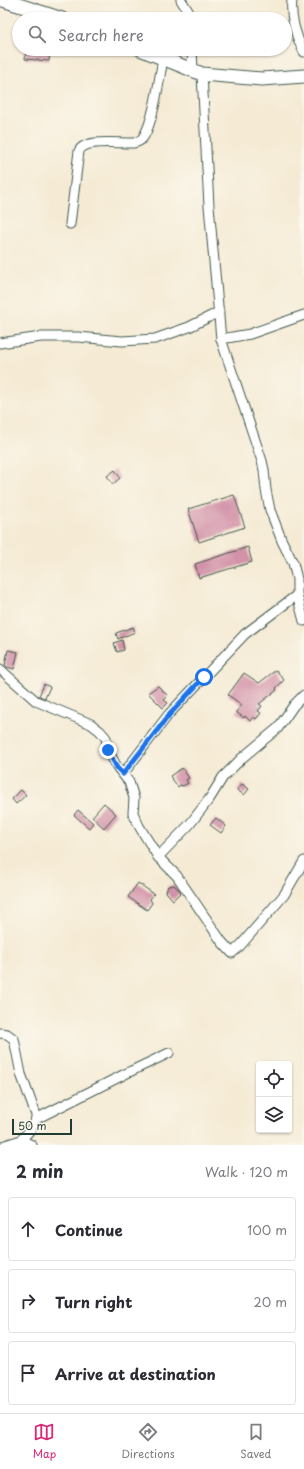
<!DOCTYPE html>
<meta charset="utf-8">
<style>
:root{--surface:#fff;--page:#f7f7f7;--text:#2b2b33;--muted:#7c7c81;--line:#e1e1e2;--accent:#db2777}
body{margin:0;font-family:"Playpen Sans",sans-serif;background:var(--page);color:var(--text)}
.controls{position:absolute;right:12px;bottom:12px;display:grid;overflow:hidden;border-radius:4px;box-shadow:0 1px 3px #0004}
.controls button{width:36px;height:36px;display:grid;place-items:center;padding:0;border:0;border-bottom:1px solid var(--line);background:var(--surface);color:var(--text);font:20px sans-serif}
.scale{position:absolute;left:12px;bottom:10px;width:60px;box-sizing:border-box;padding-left:4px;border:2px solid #1f3d34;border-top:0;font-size:11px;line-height:14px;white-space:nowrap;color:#1f3d34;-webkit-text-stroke:3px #fbf7ec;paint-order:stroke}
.stop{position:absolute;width:12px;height:12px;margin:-9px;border:3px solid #1a73e8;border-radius:50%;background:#fff}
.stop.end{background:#1a73e8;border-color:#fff;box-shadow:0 1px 4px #0008}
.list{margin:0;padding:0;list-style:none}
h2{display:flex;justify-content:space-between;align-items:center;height:52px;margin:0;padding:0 16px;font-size:17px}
h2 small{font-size:13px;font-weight:400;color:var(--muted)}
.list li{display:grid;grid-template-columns:26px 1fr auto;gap:12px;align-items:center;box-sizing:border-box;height:64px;margin:0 8px 8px;padding:0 8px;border:1px solid var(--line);border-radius:4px}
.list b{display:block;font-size:15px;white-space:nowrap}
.list em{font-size:13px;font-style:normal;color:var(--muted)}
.icon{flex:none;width:22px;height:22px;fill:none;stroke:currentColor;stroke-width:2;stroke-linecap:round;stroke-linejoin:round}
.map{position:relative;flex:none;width:304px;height:1145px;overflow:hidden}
.search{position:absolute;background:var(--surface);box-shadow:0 1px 3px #0004;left:12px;right:12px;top:12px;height:44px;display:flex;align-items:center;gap:10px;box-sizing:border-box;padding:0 14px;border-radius:22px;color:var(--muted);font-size:15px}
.sheet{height:268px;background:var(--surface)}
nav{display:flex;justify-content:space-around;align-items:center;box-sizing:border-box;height:56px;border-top:1px solid var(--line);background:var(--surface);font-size:11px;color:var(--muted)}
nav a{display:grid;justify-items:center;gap:2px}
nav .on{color:var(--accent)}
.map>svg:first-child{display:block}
</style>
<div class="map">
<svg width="304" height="1145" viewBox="0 0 304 1145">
<rect width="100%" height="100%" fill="#fbf7ec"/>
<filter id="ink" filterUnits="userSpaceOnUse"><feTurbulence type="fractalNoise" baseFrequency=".025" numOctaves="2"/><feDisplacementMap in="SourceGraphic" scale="8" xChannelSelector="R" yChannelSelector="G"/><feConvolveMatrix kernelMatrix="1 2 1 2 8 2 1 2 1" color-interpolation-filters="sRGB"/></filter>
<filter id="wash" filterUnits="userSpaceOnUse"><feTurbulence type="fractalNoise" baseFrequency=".012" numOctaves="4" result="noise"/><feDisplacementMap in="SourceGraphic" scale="16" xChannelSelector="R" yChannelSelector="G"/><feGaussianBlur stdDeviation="0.9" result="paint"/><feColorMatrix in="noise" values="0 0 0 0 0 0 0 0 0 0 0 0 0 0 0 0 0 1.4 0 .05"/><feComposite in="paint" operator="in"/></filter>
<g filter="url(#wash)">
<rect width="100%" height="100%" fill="#f5ebd5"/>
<g id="blocks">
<g fill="#d292a8">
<polygon points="26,49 50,49 49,61 25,59"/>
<polygon points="115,470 120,478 113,484 107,476"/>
<polygon points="234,495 245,527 199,542 188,509"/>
<polygon points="248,547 252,562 199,578 195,564"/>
<polygon points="133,627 135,632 118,639 116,633"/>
<polygon points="122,640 124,650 117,652 114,643"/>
<polygon points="8,650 18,652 14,669 7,667 5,665"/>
<polygon points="276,670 284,680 276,688 277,690 259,704 262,706 258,711 261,713 256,719 253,717 250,721 245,716 244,718 236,712 242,705 228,695 244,673 259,683"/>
<polygon points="44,684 50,687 45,698 39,696"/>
<polygon points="158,686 168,696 164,700 168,703 163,708 148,693"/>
<polygon points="182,768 189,778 186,780 188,783 183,786 180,785 178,787 170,776"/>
<polygon points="242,784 249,789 244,795 237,790"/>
<polygon points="21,790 26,795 16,804 12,799"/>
<polygon points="104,803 116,814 104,828 92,817"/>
<polygon points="78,810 93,823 89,828 74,815"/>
<polygon points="216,818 226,826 221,833 210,825"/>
<polygon points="138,883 154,894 150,899 152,903 147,910 128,897"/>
<polygon points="174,885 181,892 173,900 166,892 168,886"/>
</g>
</g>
</g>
<g filter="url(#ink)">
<use href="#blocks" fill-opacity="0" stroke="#3f574c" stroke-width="1"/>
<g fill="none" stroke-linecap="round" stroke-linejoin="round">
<g stroke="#3f574c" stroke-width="11">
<g id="street">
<polyline points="181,0 188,11 190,19"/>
<path d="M292,0C290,17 296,37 304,52"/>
<polyline points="192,49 193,71"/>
<polyline points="202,74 209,206 221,339 262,461 264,470 266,490 270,510 282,541 293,563 297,579 297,595 304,621"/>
<path d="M70,224L79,151C85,138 121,144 134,143C138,142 142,140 144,136C154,119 159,80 163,59"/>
<polyline points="221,339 250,334 304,315"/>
<polyline points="0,343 41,337 78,337 122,341 155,339 189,327 219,312"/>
<polyline points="0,669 36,701 91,724 100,731 106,738 108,750 117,767 129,782 134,798 133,813 139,826 158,857 177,876 222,942 232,953 240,946 284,895 304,861"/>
<polyline points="123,774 169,714 245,634 297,595"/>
<polyline points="158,857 190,824 210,798 223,777 242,758 278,728 294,705 304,695"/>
<path d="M0,1033L7,1034L14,1039L21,1074L36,1115C37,1125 27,1133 21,1140"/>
<polyline points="36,1119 125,1074 169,1053"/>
<polyline points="5,1145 21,1140 32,1145"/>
</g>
</g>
<g stroke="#3f574c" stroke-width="15">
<g id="secondary">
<polyline points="3,0 62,19"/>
<polyline points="140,49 202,74 262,79 304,76"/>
</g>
</g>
<use href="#street" stroke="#fff" stroke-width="9"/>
<use href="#secondary" stroke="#fff" stroke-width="13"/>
</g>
</g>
<g fill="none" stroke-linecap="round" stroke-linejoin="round" filter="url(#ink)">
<polyline stroke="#1a73e8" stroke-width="5" points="108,750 117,768 123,774 170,714 204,677"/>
</g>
</svg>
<div class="controls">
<button><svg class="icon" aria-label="locate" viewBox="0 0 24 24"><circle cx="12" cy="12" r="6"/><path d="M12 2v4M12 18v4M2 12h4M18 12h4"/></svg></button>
<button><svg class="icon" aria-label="layers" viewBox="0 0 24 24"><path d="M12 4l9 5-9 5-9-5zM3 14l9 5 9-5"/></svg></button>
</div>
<div class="scale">50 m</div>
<div class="stop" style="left:204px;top:677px"></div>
<div class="stop end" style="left:108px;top:750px"></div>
<div class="search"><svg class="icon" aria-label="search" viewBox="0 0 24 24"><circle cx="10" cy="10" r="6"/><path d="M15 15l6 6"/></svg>Search here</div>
</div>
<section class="sheet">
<h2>2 min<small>Walk · 120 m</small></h2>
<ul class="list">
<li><svg class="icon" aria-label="ahead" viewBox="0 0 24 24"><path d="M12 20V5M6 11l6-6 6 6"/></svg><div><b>Continue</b></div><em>100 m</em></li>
<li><svg class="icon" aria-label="right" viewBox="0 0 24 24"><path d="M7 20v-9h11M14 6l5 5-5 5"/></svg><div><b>Turn right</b></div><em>20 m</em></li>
<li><svg class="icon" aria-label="arrive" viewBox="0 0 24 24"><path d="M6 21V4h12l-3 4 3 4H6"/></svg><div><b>Arrive at destination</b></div></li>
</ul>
</section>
<nav>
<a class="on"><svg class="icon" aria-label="map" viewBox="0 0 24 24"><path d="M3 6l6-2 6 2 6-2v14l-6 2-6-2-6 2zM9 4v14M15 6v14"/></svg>Map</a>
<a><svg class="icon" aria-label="directions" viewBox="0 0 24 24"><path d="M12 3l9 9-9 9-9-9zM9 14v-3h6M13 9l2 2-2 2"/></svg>Directions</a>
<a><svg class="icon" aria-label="saved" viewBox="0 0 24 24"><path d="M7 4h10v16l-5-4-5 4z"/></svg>Saved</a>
</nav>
